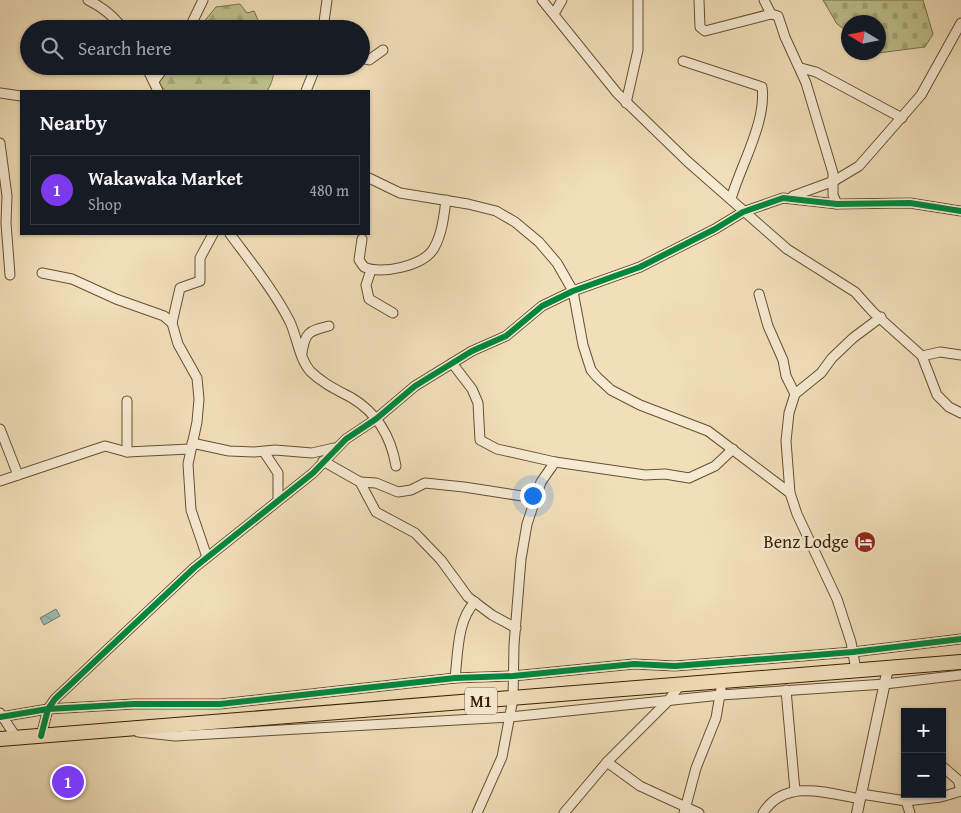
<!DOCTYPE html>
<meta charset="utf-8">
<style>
:root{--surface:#171b24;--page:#242831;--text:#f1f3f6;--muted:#9ea1a6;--line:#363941;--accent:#7c3aed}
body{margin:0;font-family:"Gentium Book Plus",serif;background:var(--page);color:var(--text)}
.controls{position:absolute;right:15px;bottom:15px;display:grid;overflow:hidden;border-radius:0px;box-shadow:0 1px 4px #0004}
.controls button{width:45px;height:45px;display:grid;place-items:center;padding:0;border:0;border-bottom:1px solid var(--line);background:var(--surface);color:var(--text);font:25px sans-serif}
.compass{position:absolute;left:841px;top:15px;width:45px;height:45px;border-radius:50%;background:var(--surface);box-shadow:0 1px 4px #0004;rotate:280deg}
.you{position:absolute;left:532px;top:495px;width:18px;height:18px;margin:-12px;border:4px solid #fff;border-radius:50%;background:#1a73e8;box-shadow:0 0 0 8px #1a73e833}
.badge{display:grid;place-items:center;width:32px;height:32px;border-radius:50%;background:var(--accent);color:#fff;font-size:16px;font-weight:700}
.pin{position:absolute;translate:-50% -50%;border:2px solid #fff;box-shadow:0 1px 5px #0006}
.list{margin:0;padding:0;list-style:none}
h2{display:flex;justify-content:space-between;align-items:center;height:65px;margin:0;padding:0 20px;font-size:21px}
h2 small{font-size:16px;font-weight:400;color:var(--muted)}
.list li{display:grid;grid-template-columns:32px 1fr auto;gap:15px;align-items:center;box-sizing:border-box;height:70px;margin:0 10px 10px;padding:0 10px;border:1px solid var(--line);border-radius:0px}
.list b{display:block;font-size:19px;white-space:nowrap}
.list p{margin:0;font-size:16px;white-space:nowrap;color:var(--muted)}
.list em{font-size:16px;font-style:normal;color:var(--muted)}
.icon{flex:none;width:28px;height:28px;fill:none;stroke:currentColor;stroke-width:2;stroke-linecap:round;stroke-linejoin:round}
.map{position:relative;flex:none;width:961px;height:813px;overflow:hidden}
.search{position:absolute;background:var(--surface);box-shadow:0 1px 4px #0004;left:20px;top:20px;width:350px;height:55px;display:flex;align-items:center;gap:12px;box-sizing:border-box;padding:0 18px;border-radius:28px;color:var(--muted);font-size:19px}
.panel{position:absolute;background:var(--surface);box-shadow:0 1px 4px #0004;left:20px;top:90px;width:350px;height:145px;border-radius:0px}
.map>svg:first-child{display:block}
</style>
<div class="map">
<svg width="961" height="813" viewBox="0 0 961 813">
<defs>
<pattern id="forest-firs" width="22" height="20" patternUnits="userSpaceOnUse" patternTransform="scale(1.25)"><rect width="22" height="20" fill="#bdc18d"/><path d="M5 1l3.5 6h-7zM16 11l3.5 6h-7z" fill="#a3a578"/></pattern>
<pattern id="cemetery-stones" width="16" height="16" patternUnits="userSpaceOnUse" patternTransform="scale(1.25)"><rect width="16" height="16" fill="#bdc18d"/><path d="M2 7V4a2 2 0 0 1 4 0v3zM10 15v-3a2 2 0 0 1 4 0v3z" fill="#a3a578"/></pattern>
<pattern id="water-waves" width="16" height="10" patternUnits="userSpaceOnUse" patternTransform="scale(1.25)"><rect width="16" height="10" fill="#9bbcb2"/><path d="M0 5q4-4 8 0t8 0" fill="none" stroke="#86a197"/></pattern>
</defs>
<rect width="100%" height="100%" fill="#f1dfb9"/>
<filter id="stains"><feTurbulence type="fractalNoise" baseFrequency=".004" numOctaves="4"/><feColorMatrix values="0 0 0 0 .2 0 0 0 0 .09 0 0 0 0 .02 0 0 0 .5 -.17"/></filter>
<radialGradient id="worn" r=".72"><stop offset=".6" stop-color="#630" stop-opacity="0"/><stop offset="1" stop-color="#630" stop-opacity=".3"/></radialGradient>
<g fill="url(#forest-firs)" stroke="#7c7048">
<polygon points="240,4 247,13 254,11 262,29 198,29 216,7"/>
<path d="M169,66H274C274,76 272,83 267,91H166L157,83Z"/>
</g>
<polygon fill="url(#cemetery-stones)" stroke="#7c7048" points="823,0 923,0 933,34 925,47 878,53 878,22 848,22 848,32 837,24"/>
<polygon fill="url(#water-waves)" stroke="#747d6c" points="56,609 60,616 44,625 40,618"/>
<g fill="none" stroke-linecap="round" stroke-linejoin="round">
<g stroke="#684f31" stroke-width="11">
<g id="minor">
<path d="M88,0C102,7 114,16 123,29"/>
<polyline points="542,0 617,93 687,161 787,249 855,292 873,312 922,356 937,395 949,407 961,413"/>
<polyline points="699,0 700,27 705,31 771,14 778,16 785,37 806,83 833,173 833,195 837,204"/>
<polyline points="764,0 771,14"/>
<polyline points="554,14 562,0"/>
<polyline points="189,29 203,0"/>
<polyline points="323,29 327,0"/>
<polyline points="361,58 369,60 383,50"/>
<path d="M683,61L762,87C767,121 740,167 731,199"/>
<polyline points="146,66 158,91"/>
<polyline points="801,68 816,72 902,118"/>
<polyline points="154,81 165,66"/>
<polyline points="306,91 316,66"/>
<polyline points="0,93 21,96"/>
<polyline points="626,103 638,50 638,0"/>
<polyline points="0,143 7,196 6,223 10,275"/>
<polyline points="369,178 400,193 468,204 496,211 515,222 539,242 557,263 573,291 583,345 591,370 597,377 611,390 640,405 708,431 790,493 797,514 837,599 851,642 856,670"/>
<polyline points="793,196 834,181 859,166 921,95 961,23"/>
<path d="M230,234C250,261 275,292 290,322C297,337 299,358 310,371C322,383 337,390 352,398C377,413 391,437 396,466"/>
<path d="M362,239L359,260L364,267C381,275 424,266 434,248C442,234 444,216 446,200"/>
<polyline points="371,270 366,285 369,299 393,313"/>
<polyline points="42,273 72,279 116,299 164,316 172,323 178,344 197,378 199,399 197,422 188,464 191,510 207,557"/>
<polyline points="759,294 768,326 783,360 786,376 795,394"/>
<polyline points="172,323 180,288 200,281 200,258 213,234"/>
<path d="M302,353C305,332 309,331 329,326"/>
<polyline points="922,356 940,352 961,355"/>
<polyline points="452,363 472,389 478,403 480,440 497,449 555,462 645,475 665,474 689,478 715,466 733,449"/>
<polyline points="0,429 18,475"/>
<polyline points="192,443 229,451 254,452 275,450 312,453 334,448"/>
<polyline points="127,452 127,401"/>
<polyline points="264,452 278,473 278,500"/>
<polyline points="323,461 360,482 376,512 415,533 441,560 468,597 492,615 516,628"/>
<polyline points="0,481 105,446 127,452 190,449"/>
<polyline points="360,482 376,483 398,492 411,490 425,483 464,487 535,498"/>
<polyline points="790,493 786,441 789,413 795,394 821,373 832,358 853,338 881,317"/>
<path d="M455,678C458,654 457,620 475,602"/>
<polyline points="786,690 795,791"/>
<polyline points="0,713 16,737"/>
<polyline points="0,717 48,709 134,704 220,704 455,678 513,676 634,664 675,666 853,652 961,639"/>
<polyline points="138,732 175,736 510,717 721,695 885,684 961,675"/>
<polyline points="41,736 48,709 55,699 194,568 313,473 346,439 376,419 415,386 472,351 506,336 542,306 573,291 640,267 715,229 743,212 783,198 837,204 910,203 961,211"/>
<polyline points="607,762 640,786 699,813"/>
<polyline points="942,766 958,780 961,791"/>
<polyline points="861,794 906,801 941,797 961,791"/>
<polyline points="906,801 910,813"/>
<polyline points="477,813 502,757 513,699 514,645 521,559 527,524 541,482 555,462"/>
<polyline points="564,813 607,762 668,701 680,685"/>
<polyline points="684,813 696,768 716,718 721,689"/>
<path d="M763,813C785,778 828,793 860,799"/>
</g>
</g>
<g stroke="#684f31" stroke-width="12">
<polyline id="tertiary" points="857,813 888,668"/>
</g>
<g stroke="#3a1f04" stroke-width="16">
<polyline id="trunk" points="0,739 961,662"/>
</g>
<use href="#minor" stroke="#f6ead2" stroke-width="9"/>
<use href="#tertiary" stroke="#f6ead2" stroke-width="10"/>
<use href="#trunk" stroke="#f1dfb9" stroke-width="14"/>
<g stroke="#f6ead2" stroke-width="9">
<g id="cycleway">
<polyline points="0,717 48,709 134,704 220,704 455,678 513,676 634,664 675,666 853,652 961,639"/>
<polyline points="41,736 48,709 55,699 194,568 313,473 346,439 376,419 415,386 472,351 506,336 542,306 573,291 640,267 715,229 743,212 783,198 837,204 910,203 961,211"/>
</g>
</g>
<use href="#cycleway" stroke="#00873e" stroke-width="6"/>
</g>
<defs>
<g id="hotel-disc" transform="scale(1.125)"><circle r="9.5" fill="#8f2418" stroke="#f6ead2"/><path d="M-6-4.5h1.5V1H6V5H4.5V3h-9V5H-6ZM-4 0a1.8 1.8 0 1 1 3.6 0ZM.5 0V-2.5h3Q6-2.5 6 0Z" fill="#fff"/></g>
</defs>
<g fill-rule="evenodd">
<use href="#hotel-disc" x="865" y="542"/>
</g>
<g text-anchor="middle" stroke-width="5" stroke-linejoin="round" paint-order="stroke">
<rect fill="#f6ead2" stroke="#725c42" stroke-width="1" x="465" y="687.5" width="32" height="27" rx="4"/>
<g font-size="16" font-weight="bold" fill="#3a1f04">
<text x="481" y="707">M1</text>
</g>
<g font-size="18" fill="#3a1f04" stroke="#f6ead2" text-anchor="end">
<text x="849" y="548">Benz Lodge</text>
</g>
</g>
<rect width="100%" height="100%" filter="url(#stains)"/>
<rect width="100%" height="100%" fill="url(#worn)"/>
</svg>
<div class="controls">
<button>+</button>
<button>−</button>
</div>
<svg class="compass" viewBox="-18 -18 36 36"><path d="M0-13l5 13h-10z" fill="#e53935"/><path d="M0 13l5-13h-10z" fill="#9ea1a6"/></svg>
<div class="you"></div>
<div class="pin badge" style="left:68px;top:782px">1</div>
<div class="search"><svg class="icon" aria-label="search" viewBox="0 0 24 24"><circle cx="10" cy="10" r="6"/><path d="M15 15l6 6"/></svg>Search here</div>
<section class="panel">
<h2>Nearby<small></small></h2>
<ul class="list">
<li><span class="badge">1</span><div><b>Wakawaka Market</b><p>Shop</p></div><em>480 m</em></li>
</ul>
</section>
</div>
